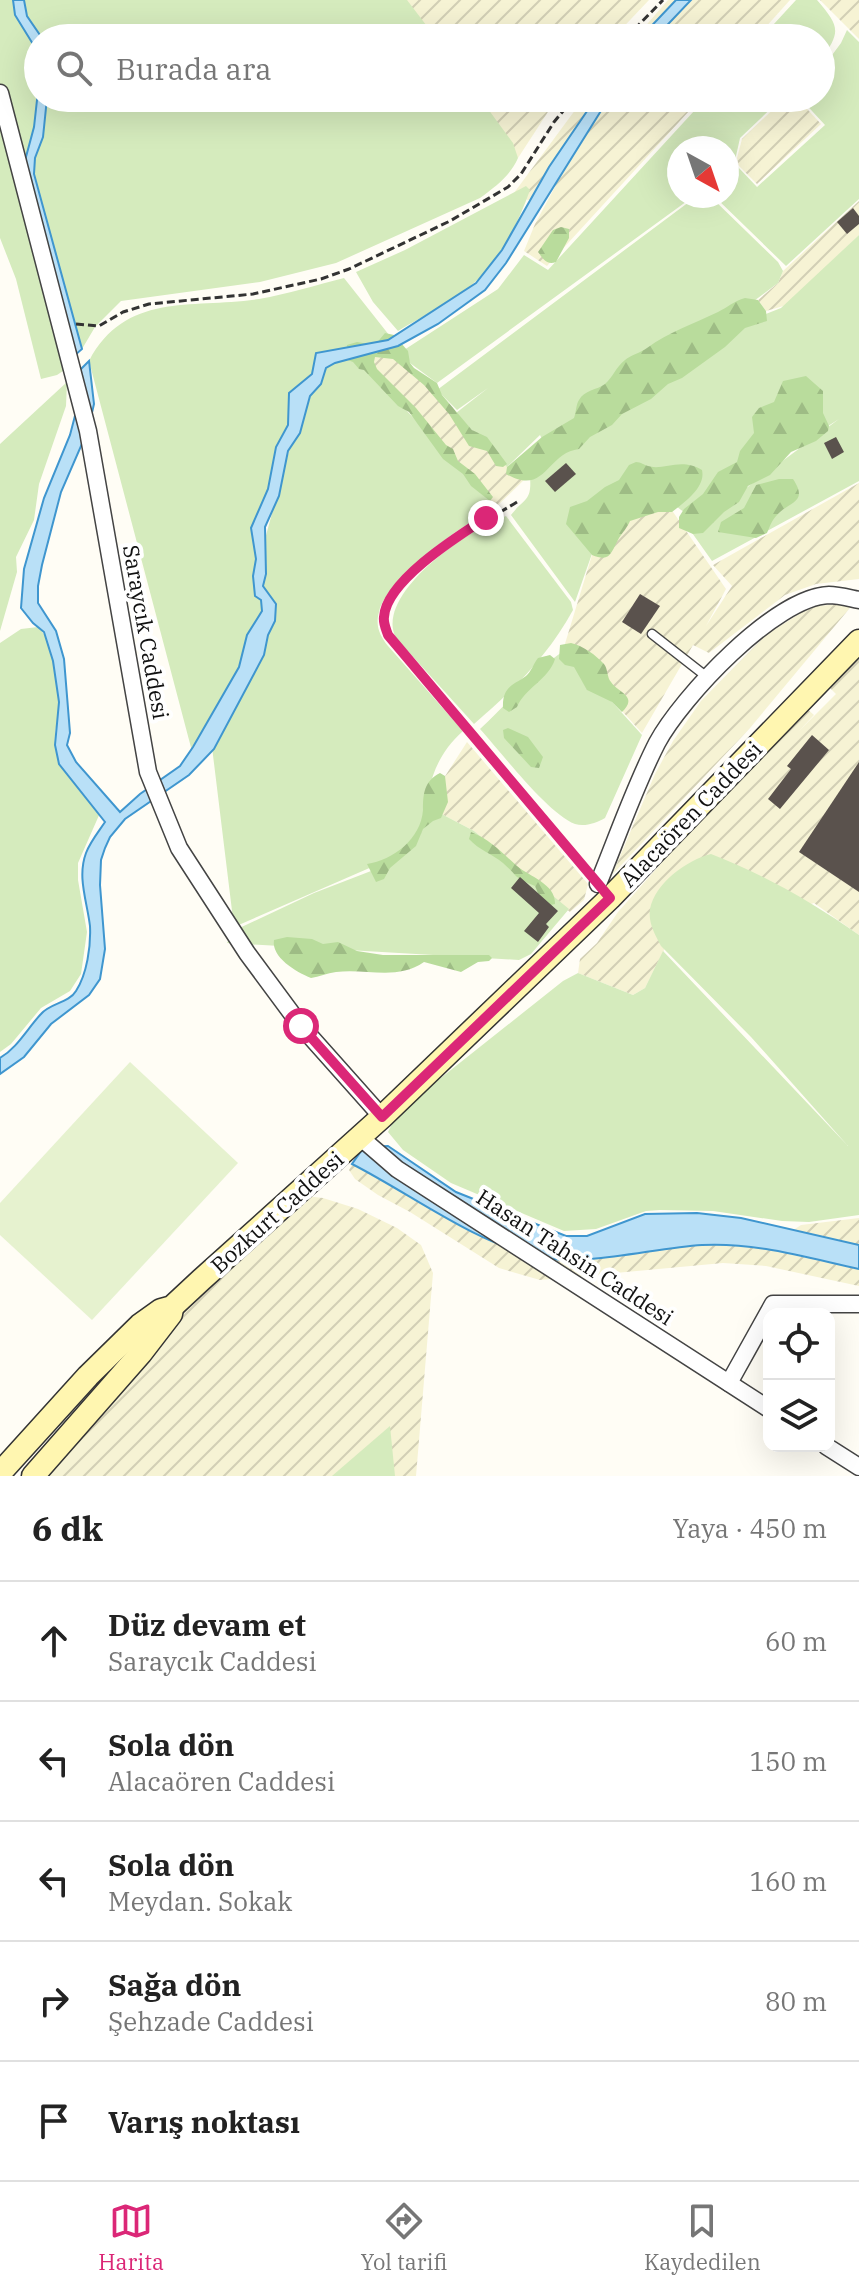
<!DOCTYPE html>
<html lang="tr">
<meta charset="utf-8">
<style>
:root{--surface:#fff;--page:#f2f2f2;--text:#222;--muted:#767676;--line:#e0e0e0;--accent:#db2777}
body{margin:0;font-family:"IBM Plex Serif",serif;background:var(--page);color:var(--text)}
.controls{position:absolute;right:24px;bottom:24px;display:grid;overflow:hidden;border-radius:16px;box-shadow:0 8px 32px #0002}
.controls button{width:72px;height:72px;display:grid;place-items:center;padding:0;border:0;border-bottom:2px solid var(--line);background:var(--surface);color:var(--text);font:40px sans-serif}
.compass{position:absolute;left:667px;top:136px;width:72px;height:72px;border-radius:50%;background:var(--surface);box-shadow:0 8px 32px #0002;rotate:140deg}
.stop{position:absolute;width:24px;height:24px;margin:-18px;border:6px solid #db2777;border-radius:50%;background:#fff}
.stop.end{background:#db2777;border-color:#fff;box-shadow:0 2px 8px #0008}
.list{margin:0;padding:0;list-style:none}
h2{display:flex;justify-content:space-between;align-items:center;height:104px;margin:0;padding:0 32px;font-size:34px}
h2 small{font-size:26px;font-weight:400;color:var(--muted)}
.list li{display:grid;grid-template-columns:52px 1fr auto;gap:24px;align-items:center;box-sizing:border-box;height:120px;padding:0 32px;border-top:2px solid var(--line)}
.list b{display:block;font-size:30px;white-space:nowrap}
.list p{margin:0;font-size:26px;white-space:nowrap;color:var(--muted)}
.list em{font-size:26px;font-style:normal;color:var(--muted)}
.icon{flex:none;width:44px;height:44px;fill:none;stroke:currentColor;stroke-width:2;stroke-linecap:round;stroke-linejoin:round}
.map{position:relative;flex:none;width:859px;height:1476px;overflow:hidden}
.search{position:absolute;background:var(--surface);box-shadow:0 8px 32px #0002;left:24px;right:24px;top:24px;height:88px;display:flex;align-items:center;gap:20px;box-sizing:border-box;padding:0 28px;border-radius:44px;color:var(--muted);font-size:30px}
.sheet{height:704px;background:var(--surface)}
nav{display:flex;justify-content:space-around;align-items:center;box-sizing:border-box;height:112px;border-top:2px solid var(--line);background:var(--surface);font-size:22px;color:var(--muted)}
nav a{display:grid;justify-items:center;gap:4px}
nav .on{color:var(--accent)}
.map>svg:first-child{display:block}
</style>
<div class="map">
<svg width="859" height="1476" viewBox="0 0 859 1476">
<defs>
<pattern id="farmland-furrows" width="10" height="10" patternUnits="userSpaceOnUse" patternTransform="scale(2)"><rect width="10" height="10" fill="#f6f3d4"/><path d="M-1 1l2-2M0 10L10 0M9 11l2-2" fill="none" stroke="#d2cfb5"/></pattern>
<pattern id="forest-firs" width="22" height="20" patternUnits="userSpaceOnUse" patternTransform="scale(2)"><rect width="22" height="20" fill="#b9dc9c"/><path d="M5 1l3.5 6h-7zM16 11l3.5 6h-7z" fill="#9ebc85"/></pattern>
</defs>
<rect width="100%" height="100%" fill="#fffdf5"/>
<g fill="url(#farmland-furrows)">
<polygon points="392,0 649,0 613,38 422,38"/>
<polygon points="668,0 790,0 756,38 635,38"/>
<polygon points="820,0 859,0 859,39"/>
<polygon points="470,98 557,98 518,158"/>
<polygon points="584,98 701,98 547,266 524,251 535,224 556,185 540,202 511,197"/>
<polygon points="785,98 797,98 821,124 757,184 739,166 737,158 742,139"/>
<polygon points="859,201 859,235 787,305 766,311 758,300 778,283 783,271"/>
<polygon points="398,354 498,460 527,477 496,507 373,371 368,358"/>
<polygon points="859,483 859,579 816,584 785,595 709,653 693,645 642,733 564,647 592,555 628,512 669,506 726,589 706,626 732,586 713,565"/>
<polygon points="854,603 750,728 612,875 655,774 673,741 701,701 766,635 802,612 817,606"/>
<polygon points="859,645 859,935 814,903 665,948 645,988 633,995 578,973 580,959 597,943 618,912 674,849 803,710 806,708 814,715 798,732 836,694 826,684"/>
<polygon points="467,742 588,884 584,900 570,912 474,831 430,808 442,781"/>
<polygon points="352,1164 475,1226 549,1251 731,1239 859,1264 859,1286 766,1266 723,1263 540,1280 499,1268 410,1212 378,1195 355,1179 349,1170"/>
<polygon points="306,1196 323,1198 358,1209 397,1228 421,1245 433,1273 416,1476 20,1476 57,1431 94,1393"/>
<polygon points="859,1218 859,1247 789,1233 801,1225"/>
</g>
<g fill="#d5ebbd" fill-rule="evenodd">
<path d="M0,0H407L436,38H38V98H480L513,143L518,158C510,176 496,186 480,198L336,263L260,282L121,301L95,327L82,349L74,356L69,367L57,375L41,379L16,279L0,238Z"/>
<path d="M796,0H817C840,27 841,31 821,60V38H761Z"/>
<polygon points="847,30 859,42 859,199 786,266 714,196 727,196 727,176 738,167 757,187 825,125 800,98 821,98 821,70 841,43"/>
<polygon points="706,98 782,98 740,138 734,165 727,170 727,148 679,148 679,196 694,196 437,383 410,363 404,350 498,289 524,255 548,270"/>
<path d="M526,186L530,190C520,218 505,251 485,272C463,297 426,314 398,331L373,302L356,272L405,250Z"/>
<polygon points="697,196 710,196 778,262 783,271 778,283 549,453 540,435 507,467 456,413 488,388 457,410 437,390"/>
<path d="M859,235V481L712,561L690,530L839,419L689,516L668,500L635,485L594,548L575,602L511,515C524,498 532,502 530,477L761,316L781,308Z"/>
<path d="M344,278L393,340L371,348L322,356L302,406L328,361L356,356L496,507C465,523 387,577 379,612C375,626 380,636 388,646L463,731C435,756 429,783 423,819L430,808L474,831L569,909L531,954L519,960L227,943L233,931L314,893L384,866L397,856L234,927L212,747L272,609L264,596L267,603L245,669L193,755L89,361C126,291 192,309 259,299C288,294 316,285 344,278ZM297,422L262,550L263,515Z"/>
<polygon points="67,382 66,406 39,484 34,520 16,557 17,572 0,631 0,444"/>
<path d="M506,516L571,602L573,610C548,656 513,690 474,724L396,638C373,594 470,528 506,516Z"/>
<path d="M38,627C51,638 61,683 60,700C59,718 52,734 56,752L100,813L78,863V880L87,932L81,974L70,991L41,1008L11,1044L0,1052V643L21,629Z"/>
<path d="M565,650L642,735L605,818C596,823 585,827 575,824C547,813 501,752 480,729C509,703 533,671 565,650Z"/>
<path d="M711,854C765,875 812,902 859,935V1215L809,1222L782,1221L713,1211L660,1210L646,1211L596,1229L564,1231L451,1183L403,1150L388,1132L398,1112L563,981L578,973L633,995L645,988L663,951L848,1146L751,1037L661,946C655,934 648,923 650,909C655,883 687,860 711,854Z"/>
<polygon points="390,1426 395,1476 332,1476"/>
</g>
<g fill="url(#forest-firs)">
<path d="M561,227L569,229V238L556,262C547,265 544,260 538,252L553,230Z"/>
<path d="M745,298L758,300L766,311L767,321L745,328L725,347L682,378L668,384L651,399L622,414L612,425L590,437L579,449C546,453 546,497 506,474L507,467L542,437L574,418C576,413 576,404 579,400C584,390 597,390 605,384C613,377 616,367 625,360C631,355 640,353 647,348C669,332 693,324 718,312C728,307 734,301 745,298Z"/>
<polygon points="385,333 394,335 408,351 410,363 414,368 437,383 442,395 472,430 487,437 507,464 503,467 496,466 487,451 469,446 449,414 424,385 393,359 375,357 374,362 377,369 416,408 446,445 453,449 458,461 475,474 493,497 490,501 471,486 463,474 443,459 409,412 398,406 364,370 359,369 353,362 345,359 347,345 357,342 375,345"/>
<polygon points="806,376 823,391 823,413 829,426 828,431 816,441 791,452 770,475 748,486 739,502 724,512 703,533 693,534 679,528 679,517 684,509 703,494 718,472 737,462 740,451 754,433 752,417 759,408 774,402 783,381"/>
<path d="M636,462C641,462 644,465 648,466C663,471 681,457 702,470C706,487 685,502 672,512H658L630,521C627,528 623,532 619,538C611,552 611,563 592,555L566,524L570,507L587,501L605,487L619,480L629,465Z"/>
<path d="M779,479H793C809,503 789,501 777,515C772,520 770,526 767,533L756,538L718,532L721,522L744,508L756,485Z"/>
<path d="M571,643C582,645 597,656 604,664C608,669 607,678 611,682C618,693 639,696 622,712L612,702L587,690L574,667L565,665L559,659L560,645Z"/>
<path d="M550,655L555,659C549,679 525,688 517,707L509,712L503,708C502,686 514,685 526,676C531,672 534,663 538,658Z"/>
<polygon points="508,728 528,737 543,757 539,768 531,767 504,738 503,730"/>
<path d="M440,773L445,776L448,802L441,818L433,821L423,829L416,846L390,868L384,879L376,882L367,864C393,860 421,839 423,810C423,794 424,781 440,773Z"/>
<path d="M471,832C491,840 501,852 517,866C530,877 556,884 555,904L546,906L542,903L535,886C512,877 519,877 503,863C492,854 479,850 469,839Z"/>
<path d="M287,937L312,939L323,944L338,942L357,951L383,955H489L492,958L489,961L478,962L461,972L424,962C397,981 366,968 336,972C327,973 319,977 311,978C296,972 271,957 274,940Z"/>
</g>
<polygon fill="#e6f2cf" points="130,1062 238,1163 92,1320 0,1235 0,1203"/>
<g fill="#b9e0f7" stroke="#3f96cf" stroke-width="2">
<polygon points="13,0 24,0 27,16 42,38 38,38 38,76 36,49 15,15"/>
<polygon points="676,0 691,0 655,38 640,38"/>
<polygon points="38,91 38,98 47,98 43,137 35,158 34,174 82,349 74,356 23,168 34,127"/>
<path d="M596,98H609L506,263L485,290L438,324L398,346L335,363L326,368L321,384L310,396L300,433L288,451L279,496L265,527L266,574L263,586L276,604L275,621L268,635L264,655L214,749L189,775L125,819L110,837L105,848L101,860L100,885L105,949L100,979L89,995L51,1024L24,1057L0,1074V1058C17,1048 27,1029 41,1014C50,1003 69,1003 76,991C87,974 91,946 90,926C87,901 77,877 86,853C90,842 99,831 105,822L59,764L55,745L59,702L53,661L44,632L33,623L21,608L24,569L44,498L70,435L77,408L79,371L89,361L94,404L88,430L61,492L42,565L38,586V603L56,631L64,659L70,733L67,745L76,762L120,812L140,794L180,766L193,747L239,667L247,635L262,611L261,600L255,596L253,576L256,559L251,528L268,489L276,447L288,425L289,393L312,374L316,353L388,340L476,283L502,250L549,167Z"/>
<path d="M388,1146L456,1192L566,1236H587L645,1214L697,1213L741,1218L859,1245V1269C808,1258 755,1242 702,1245C652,1248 587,1267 538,1257C473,1242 411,1194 352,1164L364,1147Z"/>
</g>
<g fill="#5a524d">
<polygon points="853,208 859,216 859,224 847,234 837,222"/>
<polygon points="836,437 844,452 832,459 824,443"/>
<polygon points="566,463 576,474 555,492 545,481"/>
<polygon points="640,594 660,606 641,634 622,622"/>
<polygon points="812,735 829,750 780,809 768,799 791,769 787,766"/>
<polygon points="859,762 859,892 799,852"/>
<polygon points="520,877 558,911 546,924 549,927 538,942 524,931 539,913 511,888"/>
</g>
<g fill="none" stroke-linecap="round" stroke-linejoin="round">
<g stroke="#444" stroke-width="11">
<polyline id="lane" points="652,634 707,677"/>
</g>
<g stroke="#444" stroke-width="19">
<g id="street">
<polyline points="0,93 88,431 148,772 179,848 247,953 301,1026 382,1117"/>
<path d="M598,884C617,838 634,788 657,743C681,698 775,597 829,595C838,595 849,598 859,600"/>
<polyline points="360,1137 397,1169 769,1409"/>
<polyline points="729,1383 773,1304 859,1304"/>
<polyline points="826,1446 859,1467"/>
</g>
</g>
<g stroke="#333" stroke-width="25">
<g id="secondary">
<polyline points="0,1473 88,1376 140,1325 161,1310 172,1307 201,1280 382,1117 610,898 859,641"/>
<polyline points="33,1476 141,1353 171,1314 172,1308"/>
</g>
</g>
<g stroke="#333" stroke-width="3" stroke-dasharray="8 4" stroke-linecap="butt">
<polyline points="626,38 663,0"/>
<polyline points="76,324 99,326 123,312 149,304 253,294 321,279 349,269 450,221 508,187 521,174 554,122 574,98"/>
<path d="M517,502C483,523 392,570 384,613C382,626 389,637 396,648L587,871"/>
</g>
<use href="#lane" stroke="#fff" stroke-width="8"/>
<use href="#street" stroke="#fff" stroke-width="16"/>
<use href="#secondary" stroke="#fff6b0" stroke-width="22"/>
</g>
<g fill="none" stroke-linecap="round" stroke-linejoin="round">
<path stroke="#db2777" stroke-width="10" d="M301,1026L382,1117L610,898L388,635C386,629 383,623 384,617C386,581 458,536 486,518"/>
</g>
<g text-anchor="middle" stroke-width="8" stroke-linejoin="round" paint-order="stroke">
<g font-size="22" fill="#111" stroke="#fff">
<text transform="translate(146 632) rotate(80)" y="8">Saraycık Caddesi</text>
<text transform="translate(691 814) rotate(-46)" y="8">Alacaören Caddesi</text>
<text transform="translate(277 1212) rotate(-42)" y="8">Bozkurt Caddesi</text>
<text transform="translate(575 1257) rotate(33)" y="8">Hasan Tahsin Caddesi</text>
</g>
</g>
</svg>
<div class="controls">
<button><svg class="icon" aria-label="locate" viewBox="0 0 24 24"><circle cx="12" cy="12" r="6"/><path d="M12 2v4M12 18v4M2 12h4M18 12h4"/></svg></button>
<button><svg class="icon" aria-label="layers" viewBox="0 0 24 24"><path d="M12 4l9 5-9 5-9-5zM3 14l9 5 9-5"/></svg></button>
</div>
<svg class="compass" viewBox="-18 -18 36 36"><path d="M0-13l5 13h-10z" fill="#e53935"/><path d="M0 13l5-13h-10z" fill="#767676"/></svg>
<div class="stop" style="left:301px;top:1026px"></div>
<div class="stop end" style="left:486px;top:518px"></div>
<div class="search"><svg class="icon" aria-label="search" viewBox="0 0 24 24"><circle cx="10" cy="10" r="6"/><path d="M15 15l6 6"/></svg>Burada ara</div>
</div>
<section class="sheet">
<h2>6 dk<small>Yaya · 450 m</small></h2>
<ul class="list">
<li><svg class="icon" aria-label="ahead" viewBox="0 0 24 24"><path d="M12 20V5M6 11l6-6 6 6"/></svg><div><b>Düz devam et</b><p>Saraycık Caddesi</p></div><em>60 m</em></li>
<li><svg class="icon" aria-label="left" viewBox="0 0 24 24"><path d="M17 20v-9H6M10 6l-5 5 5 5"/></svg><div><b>Sola dön</b><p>Alacaören Caddesi</p></div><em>150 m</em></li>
<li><svg class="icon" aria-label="left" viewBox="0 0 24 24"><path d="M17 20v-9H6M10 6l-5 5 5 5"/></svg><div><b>Sola dön</b><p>Meydan. Sokak</p></div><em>160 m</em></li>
<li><svg class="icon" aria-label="right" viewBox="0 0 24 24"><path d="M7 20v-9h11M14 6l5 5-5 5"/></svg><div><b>Sağa dön</b><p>Şehzade Caddesi</p></div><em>80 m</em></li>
<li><svg class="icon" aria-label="arrive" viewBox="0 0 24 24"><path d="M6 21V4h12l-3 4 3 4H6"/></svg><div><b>Varış noktası</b></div></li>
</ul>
</section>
<nav>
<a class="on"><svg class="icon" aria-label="map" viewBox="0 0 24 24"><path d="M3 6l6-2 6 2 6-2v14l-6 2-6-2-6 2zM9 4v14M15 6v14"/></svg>Harita</a>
<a><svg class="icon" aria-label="directions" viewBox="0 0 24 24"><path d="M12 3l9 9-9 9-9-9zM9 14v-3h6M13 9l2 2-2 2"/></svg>Yol tarifi</a>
<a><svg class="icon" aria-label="saved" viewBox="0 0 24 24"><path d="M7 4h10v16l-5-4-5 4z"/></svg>Kaydedilen</a>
</nav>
